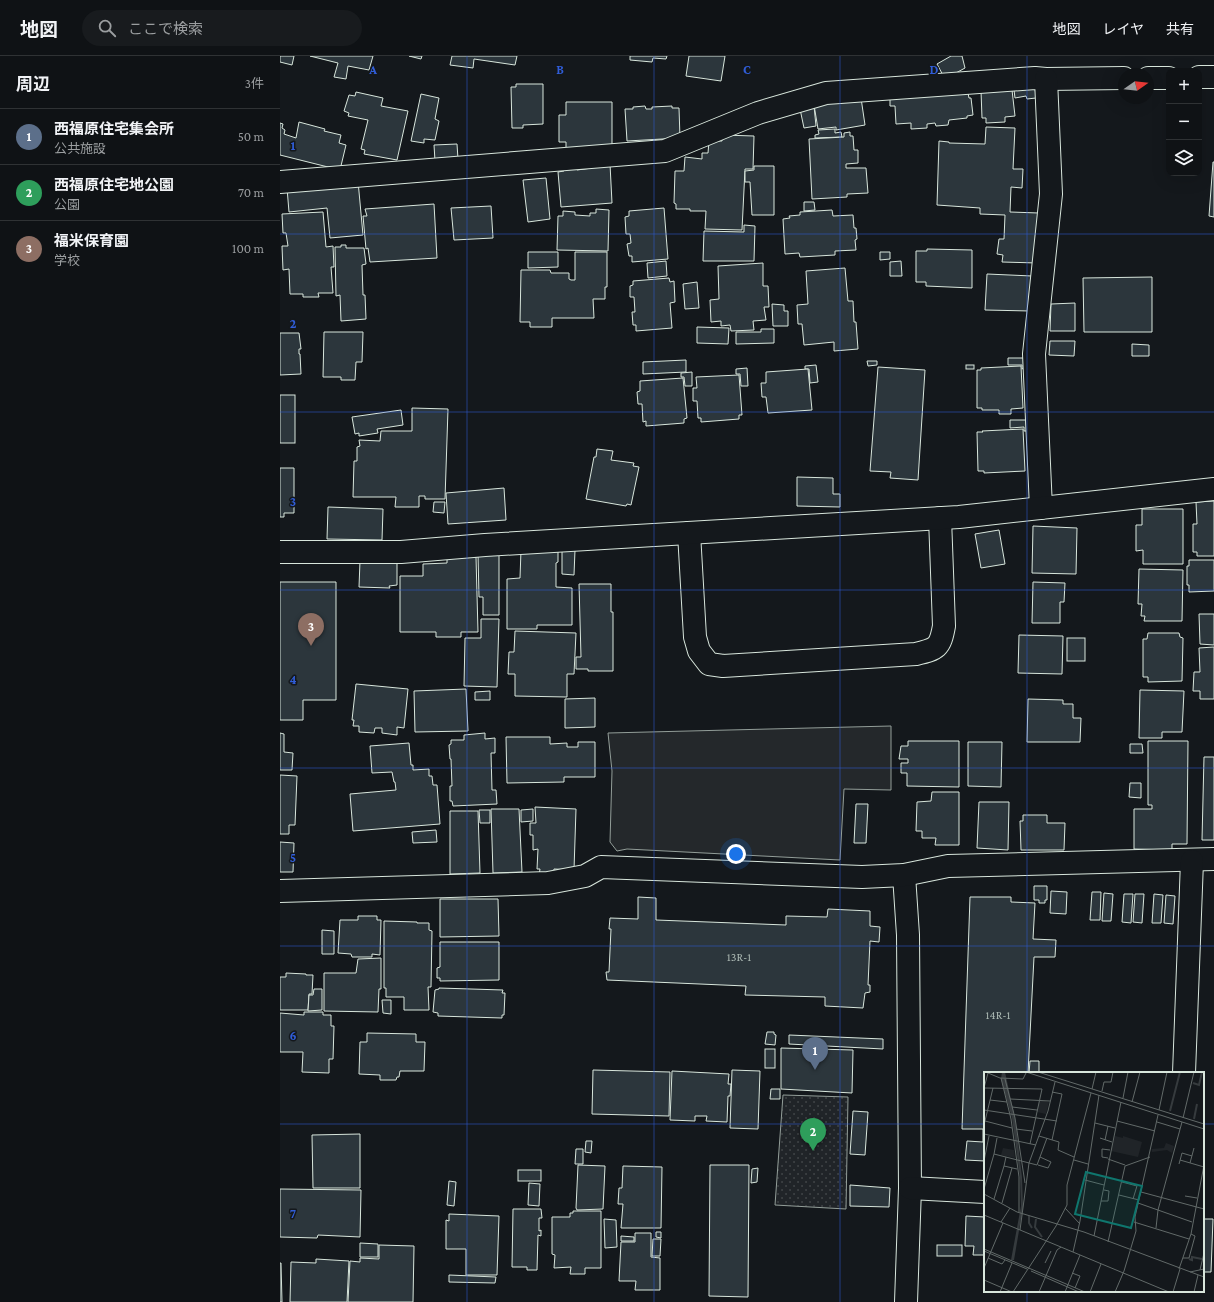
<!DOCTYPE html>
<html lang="ja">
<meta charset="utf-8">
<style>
:root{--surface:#0f1215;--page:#181b1e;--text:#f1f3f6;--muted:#9b9ea0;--line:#2f3234;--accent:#ffb74d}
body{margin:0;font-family:"Crimson Pro","Noto Sans JP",serif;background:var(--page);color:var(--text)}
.controls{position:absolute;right:12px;top:12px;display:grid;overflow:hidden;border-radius:8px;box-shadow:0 4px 16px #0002}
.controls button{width:36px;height:36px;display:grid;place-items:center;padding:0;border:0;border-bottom:1px solid var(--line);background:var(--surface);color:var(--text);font:20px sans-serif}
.compass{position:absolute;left:838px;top:12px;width:36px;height:36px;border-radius:50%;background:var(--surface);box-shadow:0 4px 16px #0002;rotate:76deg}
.you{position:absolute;left:456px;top:798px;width:14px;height:14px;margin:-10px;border:3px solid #fff;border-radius:50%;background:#1a73e8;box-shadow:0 0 0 6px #1a73e833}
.badge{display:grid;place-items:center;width:26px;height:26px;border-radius:50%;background:var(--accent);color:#fff;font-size:13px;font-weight:700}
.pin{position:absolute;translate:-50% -33px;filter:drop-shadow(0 1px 2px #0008)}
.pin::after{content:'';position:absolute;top:21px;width:14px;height:12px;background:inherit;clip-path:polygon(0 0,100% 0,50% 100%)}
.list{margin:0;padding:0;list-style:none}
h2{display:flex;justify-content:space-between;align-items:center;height:52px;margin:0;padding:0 16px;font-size:17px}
h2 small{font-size:13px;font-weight:400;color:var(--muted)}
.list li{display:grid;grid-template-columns:26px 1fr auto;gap:12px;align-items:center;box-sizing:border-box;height:56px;padding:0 16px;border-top:1px solid var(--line)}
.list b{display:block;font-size:15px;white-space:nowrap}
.list p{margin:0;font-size:13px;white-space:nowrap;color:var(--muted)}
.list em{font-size:13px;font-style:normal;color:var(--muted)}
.icon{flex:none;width:22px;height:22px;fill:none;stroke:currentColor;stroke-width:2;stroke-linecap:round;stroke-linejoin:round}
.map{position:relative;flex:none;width:934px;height:1246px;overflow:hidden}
header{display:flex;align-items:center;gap:24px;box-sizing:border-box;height:56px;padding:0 20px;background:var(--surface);border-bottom:1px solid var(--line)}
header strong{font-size:19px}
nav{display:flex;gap:22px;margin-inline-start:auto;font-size:14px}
.search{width:280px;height:36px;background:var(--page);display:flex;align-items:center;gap:10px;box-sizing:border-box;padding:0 14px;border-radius:22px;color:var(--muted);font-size:15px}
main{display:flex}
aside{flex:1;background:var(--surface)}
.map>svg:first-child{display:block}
</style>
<header>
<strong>地図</strong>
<div class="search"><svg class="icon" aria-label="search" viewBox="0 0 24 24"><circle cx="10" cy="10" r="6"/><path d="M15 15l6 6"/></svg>ここで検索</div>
<nav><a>地図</a><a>レイヤ</a><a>共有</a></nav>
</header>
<main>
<aside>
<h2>周辺<small>3件</small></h2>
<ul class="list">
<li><span class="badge" style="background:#5c6f8a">1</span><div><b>西福原住宅集会所</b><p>公共施設</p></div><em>50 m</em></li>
<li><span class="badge" style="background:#2e9e5b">2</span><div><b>西福原住宅地公園</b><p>公園</p></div><em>70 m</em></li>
<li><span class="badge" style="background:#8d6e63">3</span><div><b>福米保育園</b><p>学校</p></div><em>100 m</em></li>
</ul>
</aside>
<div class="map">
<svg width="934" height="1246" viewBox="0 0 934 1246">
<defs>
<pattern id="park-dots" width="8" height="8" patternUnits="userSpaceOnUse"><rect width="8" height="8" fill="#202428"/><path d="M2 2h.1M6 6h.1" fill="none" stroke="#404447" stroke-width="1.8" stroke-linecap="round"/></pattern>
</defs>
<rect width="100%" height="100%" fill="#14181c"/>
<polygon fill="url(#park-dots)" stroke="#939e99" points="503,1039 568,1041 566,1153 495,1149"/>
<polygon fill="#24282b" stroke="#939e99" points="611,670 611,734 564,733 560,804 347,793 337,795 330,786 332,715 328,677"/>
<g fill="#2c363c" stroke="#d8e6dc">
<polygon points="0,0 14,0 12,9 0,6"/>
<polygon points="30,0 93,0 89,14 68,10 66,23 54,21 58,7"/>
<polygon points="129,0 142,0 141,3"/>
<polygon points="172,0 237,0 235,9 194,3 193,12 170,9"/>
<polygon points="350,0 387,0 386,3 373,2 372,6 350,4"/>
<polygon points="409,0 445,0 441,25 406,20"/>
<polygon points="671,0 682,0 685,12 665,23 657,8"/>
<polygon points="236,28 263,28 263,68 243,69 243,72 232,72 231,31 236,31"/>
<polygon points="755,31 756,42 747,43 746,40 735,42 734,34"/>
<polygon points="732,34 735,60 725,61 725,66 706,67 706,62 702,62 701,35"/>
<polygon points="76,36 103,42 101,50 128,55 117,104 84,98 85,94 81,93 88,64 68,60 69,57 64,55 69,39 75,40"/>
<polygon points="688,37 689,42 691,42 693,59 687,60 687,62 669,64 668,69 656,70 655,67 647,68 647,72 631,73 631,67 616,68 615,50 610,50 610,43 614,43 614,40"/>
<polygon points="141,38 159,42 155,63 159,65 155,84 144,83 144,87 131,85"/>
<polygon points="581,42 585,69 556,74 556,71 538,73 534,49"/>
<polygon points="286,46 332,46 332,93 286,94 286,86 279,86 279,59 286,59"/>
<polygon points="365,50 366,53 372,53 372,51 392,50 392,52 399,52 400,82 347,85 345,53 353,53 353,51"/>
<polygon points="534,50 536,70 524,72 520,53"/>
<polygon points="19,66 45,73 44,75 61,79 59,87 66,89 60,114 0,99 0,67 3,68 2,72 5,74 4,78 16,82"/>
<polygon points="706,71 735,72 733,113 743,113 742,132 731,131 730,156 759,157 757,207 722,206 723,199 717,198 719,183 724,183 725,159 700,158 700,152 657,149 659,85 669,86 669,87 705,88"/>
<polygon points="555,73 555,77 561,76 562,81 535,82 535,79 539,78 538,74"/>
<polygon points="570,76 570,80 573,80 574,94 578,94 578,107 566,108 566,112 586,112 588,137 567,138 567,141 532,143 529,83 564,81 564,77"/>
<polygon points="443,79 474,80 473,113 465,113 462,174 425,173 426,155 410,155 410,153 396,153 396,148 394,147 395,115 404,115 405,101 422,103 422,97 428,97 429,85 442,85"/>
<polygon points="177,88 178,103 155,105 154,89"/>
<polygon points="933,106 934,106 934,161 929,160"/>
<polygon points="330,108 332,147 281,151 278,116 284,115 284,111 296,110 297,114 312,112 312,109"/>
<polygon points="474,110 494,110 494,159 472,159 470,126 465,126 465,115 474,114"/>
<polygon points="266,122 270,163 248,166 243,124"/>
<polygon points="78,125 83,179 50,182 47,152 9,156 7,132"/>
<polygon points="524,146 534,146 535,154 524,155"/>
<polygon points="154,148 157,202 90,206 88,192 86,193 83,160 87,160 85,153"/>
<polygon points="211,150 213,182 174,184 171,152"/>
<polygon points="384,152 388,203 352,206 352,200 349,200 347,188 351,187 350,178 346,178 345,161 349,160 349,155"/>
<polygon points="316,153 329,154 328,195 277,194 278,160 283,160 283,155 295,156 295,159 310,160 310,157 316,157"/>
<polygon points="552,154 553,160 573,159 574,172 576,172 577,183 575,184 576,194 555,195 555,199 520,201 519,197 505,198 503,163 510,162 509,160 520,159 520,156"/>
<polygon points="43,156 46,191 53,190 54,211 51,211 53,237 38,237 39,241 23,241 23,238 10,238 9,213 3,214 2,190 8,190 6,177 3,177 2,158"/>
<polygon points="464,169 475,170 474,205 423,205 424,175 464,176"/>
<polygon points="61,189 66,189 66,192 84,192 86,208 82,209 83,239 85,239 86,263 61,265 60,239 56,240 55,191 61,191"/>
<polygon points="647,193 692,194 692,232 646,230 646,226 636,226 636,195 647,195"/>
<polygon points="248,196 278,196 278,211 248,212"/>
<polygon points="295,196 327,196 327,231 325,231 325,243 313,243 314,262 272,262 272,271 250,271 250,266 240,266 241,214 270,214 271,217 289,217 289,223 291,224 295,224"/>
<polygon points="600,196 610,196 610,203 600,204"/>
<polygon points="386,205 387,220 368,222 367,207"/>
<polygon points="621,205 622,220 610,220 610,206"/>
<polygon points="483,207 483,230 488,230 489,251 484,251 486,264 473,265 474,274 451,275 450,269 441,270 441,265 431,266 430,244 439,243 438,210"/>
<polygon points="565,212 568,245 573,245 574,266 576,266 578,293 554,295 554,286 524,289 522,268 518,268 517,249 528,248 526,215"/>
<polygon points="707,218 752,220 750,255 705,254"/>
<polygon points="872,221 872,276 804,276 803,222"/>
<polygon points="389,222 390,226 394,225 395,246 390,247 392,272 356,275 356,269 353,269 352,256 355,256 354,241 350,241 350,230 353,229 353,225"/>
<polygon points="417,226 419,252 405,253 403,228"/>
<polygon points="795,247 795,275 770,275 771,248"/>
<polygon points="492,248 504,249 504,255 508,255 508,270 493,270"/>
<polygon points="417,271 449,272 448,288 417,287"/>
<polygon points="481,273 494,273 494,287 456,288 456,276 481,276"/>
<polygon points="44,276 83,276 82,306 76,306 75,324 61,324 61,321 43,321"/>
<polygon points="0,277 19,277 21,293 19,293 19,298 20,298 21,318 0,319"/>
<polygon points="770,285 795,285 794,300 769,299"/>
<polygon points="852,288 869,289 869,300 852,300"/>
<polygon points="728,302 744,302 744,312 742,313 742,309 728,309"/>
<polygon points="406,304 406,316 363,318 363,306"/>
<polygon points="587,305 597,305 597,309 588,310"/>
<polygon points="536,309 538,326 530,327 529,313 525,313 525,310"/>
<rect x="686" y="309" width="8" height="4"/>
<polygon points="741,310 743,352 731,353 731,358 719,358 719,354 702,354 702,352 697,352 697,314 701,314 701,312"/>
<polygon points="598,311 645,314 638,424 610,422 611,416 590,415"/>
<polygon points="467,312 468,330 461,330 460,318 456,318 456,313"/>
<polygon points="528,313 532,354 488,357 486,341 482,341 481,327 486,327 486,316"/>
<polygon points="412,316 412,330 405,330 404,321 401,321 401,317"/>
<polygon points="459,319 462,359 459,359 459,363 421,366 421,362 418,362 417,345 413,345 413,332 417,332 416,321"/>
<polygon points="403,322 407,362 404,363 404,367 366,370 366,365 363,366 362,348 358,348 357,336 360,335 360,325"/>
<rect x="0" y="339" width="15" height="48"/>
<polygon points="132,352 168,353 165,443 145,443 145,440 139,440 139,451 115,451 116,441 73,441 74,405 77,405 77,391 80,390 79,384 100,385 101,375 132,375"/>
<polygon points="121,354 123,369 97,373 98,377 79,380 79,377 75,378 72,361"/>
<polygon points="730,364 746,364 747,375 744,375 744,371 730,372"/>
<polygon points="743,373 745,415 704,417 704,415 698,415 697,376 703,376 702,375"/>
<polygon points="317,393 333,395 331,404 354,407 353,410 359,411 351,449 347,448 346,450 306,443 314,401 316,401"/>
<polygon points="0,412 14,412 14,457 4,457 4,461 0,461"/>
<polygon points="517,421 553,422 553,438 560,438 560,451 517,450"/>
<polygon points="224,432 226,464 168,468 166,437"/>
<polygon points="934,445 934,500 917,500 917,496 913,496 913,468 917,468 916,446"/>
<polygon points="154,446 165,446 164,457 153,456"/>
<polygon points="48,451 103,453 102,484 47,483"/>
<polygon points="862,453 903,453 903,508 863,508 863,494 856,495 856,469 862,469"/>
<polygon points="753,470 797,472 796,518 752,517"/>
<polygon points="719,474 725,508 701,512 695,478"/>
<polygon points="282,493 295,494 294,519 282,518"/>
<polygon points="241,494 278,494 278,506 276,507 276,531 292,532 292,569 257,569 257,573 227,573 227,523 240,522"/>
<polygon points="198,498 219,498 219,559 203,559 203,541 199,541"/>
<polygon points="196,501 198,576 181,576 181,581 156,581 156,576 120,576 120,520 143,520 143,508 167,507 167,502"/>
<polygon points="909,504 934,504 934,535 909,536 909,529 907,529 907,510 909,510"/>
<polygon points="80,505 117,506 117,529 109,530 110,532 79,531"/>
<polygon points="859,513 903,514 902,565 864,565 865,560 861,560 862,548 858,548"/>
<polygon points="0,526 56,526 56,644 23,644 23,664 0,664"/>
<polygon points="753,526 785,527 784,546 780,546 780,567 752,567"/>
<polygon points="299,528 331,528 331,556 333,556 333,615 308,615 308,613 296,613 296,601 301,601"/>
<polygon points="919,558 934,558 934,589 920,588"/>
<polygon points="201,563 219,563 217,631 184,630 185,582 201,582"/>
<polygon points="235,575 296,577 294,618 287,618 287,641 235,640 235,618 228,618 229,596 234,596"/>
<polygon points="868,577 899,577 900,581 903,582 902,625 868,626 868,621 863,621 863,583 867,583"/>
<polygon points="739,579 783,580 782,618 738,617"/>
<rect x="787" y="582" width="18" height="23"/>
<polygon points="934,591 934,643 920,643 920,635 913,635 914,616 920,616 919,592"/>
<polygon points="76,628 128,633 124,672 117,671 117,679 102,677 102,672 95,672 94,677 79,676 79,670 73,670 74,664 72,664"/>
<polygon points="186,633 188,675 135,676 134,635"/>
<polygon points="860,634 904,635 902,676 882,676 882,682 859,682"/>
<polygon points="210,635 210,644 195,644 195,636"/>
<polygon points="315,642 315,671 285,672 285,643"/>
<polygon points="748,643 783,644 783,648 793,648 793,662 801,662 800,686 747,686"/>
<polygon points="0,677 4,678 4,696 13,697 12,714 0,714"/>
<polygon points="205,677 205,683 215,682 215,697 211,697 212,734 216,734 217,748 173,750 172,745 170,745 170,730 172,730 171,703 170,703 169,689 171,688 171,684 184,684 184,679"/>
<polygon points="226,681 270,681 270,688 287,687 287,691 298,691 298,686 315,686 315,721 284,721 284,726 227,727"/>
<polygon points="628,685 679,685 679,731 627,730 627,717 621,717 621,707 628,707 628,703 619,703 621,690 628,690"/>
<polygon points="868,685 908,685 907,788 892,788 892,794 854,793 854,753 872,753 872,749 868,749"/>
<polygon points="688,686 722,686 721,731 688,730"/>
<polygon points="129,687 131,709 133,709 133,714 149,713 149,720 152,720 153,729 157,729 160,768 73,775 70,738 116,734 115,726 114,726 112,716 92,717 90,690"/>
<polygon points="850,688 862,688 863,697 850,697"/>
<polygon points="924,701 934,701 934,784 922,784"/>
<polygon points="0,719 17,720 15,769 9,769 9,778 0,778"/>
<polygon points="850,727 861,727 861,742 849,741"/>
<polygon points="652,736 679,736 679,789 655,789 656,782 642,782 642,775 636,775 637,746 651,745"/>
<polygon points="699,746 729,746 728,794 697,792"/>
<polygon points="576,748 588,748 586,787 574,787"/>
<polygon points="255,751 296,753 294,814 274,813 273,820 259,819 260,813 257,813 258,793 253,794 253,779 250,779 250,767 256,767"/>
<polygon points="211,753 239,753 242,816 213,817"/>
<polygon points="253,753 253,765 241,766 241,754"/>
<polygon points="199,754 210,754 210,767 200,767"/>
<polygon points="170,755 198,755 200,817 170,818"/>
<polygon points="743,759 767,759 767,767 785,767 784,794 741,794 740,765 743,765"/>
<polygon points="156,774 157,786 133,787 132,776"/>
<polygon points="0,786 14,787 13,816 0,816"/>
<polygon points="754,830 767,830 767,844 765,844 765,847 759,847 759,844 754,844"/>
<polygon points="771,835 787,836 786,858 770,857"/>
<polygon points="812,836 821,836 820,864 810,864"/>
<polygon points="824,837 833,838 831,865 822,865"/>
<polygon points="844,838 853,838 851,867 842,866"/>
<polygon points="855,838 864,838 862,867 853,866"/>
<polygon points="874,838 883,839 881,867 872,867"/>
<polygon points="886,839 895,840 893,868 884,867"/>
<polygon points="358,841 376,842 376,864 506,869 506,860 547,861 548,853 590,855 590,870 600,871 599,886 590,885 588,929 590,929 590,936 585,937 583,952 545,950 545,941 465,939 466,930 327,924 326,916 329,916 331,873 329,873 330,862 358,863"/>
<polygon points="690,841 731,841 731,846 755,847 753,883 776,884 775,901 754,901 748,1017 705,1017 705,1105 685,1104 687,1085 703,1086 703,1073 682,1073"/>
<polygon points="160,843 218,843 219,880 160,881"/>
<polygon points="78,860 97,860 97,864 101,864 100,899 92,898 92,901 72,901 71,898 58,897 60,864 78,864"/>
<polygon points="104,865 137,866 137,867 149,867 149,874 152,875 151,931 148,931 149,954 124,954 124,941 106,941 106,932 104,932"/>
<polygon points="42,874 54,875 54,898 42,898"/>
<polygon points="160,886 219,886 219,924 160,925 160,922 157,922 157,912 160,911"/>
<polygon points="101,902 101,933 99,933 98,956 44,955 44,917 76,917 78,903"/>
<polygon points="6,917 26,918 26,919 33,919 32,938 29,938 28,954 0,954 0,921 6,921"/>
<polygon points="159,932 223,934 222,937 225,937 224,959 222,959 222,962 158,960 158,957 153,956 155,934 159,933"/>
<polygon points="34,933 42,933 42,954 28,955 29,939 33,939"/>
<polygon points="102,944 111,944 111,958 103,957"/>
<polygon points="24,956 43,956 43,959 51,959 51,970 54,970 53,1003 49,1003 49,1017 22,1016 23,996 0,996 0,957 24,959"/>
<polygon points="487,976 494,976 494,978 496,979 495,989 485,988"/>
<polygon points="87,977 136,978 136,986 145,986 144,1015 120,1015 119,1021 117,1021 116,1024 100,1024 100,1019 79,1018 80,986 87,986"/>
<polygon points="509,979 603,983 603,993 509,988"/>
<polygon points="501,992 573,994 572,1037 501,1033"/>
<rect x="485" y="993" width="10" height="19"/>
<polygon points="750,1005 759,1005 759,1017 749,1017"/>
<polygon points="313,1014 390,1016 389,1060 312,1058"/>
<polygon points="452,1014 480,1015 478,1073 450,1072"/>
<polygon points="392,1015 449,1018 448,1028 451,1028 450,1040 448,1040 447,1066 426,1065 427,1060 415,1060 415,1065 390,1064"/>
<polygon points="491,1033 500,1033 500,1043 490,1043"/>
<polygon points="573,1055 588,1056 585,1099 570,1098"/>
<polygon points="80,1078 80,1132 33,1132 32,1079"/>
<polygon points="306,1085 312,1085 311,1097 305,1096"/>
<polygon points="296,1093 303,1093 303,1108 295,1108"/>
<polygon points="298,1109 325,1110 323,1153 297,1154 296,1152"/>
<polygon points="430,1109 469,1109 468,1241 429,1240"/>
<polygon points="343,1110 382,1111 381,1172 341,1172 343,1148 338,1148 339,1132 342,1132"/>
<polygon points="478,1112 477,1126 471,1127 472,1113"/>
<rect x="238" y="1114" width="23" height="11"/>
<polygon points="169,1125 176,1126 174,1150 167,1149"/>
<polygon points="249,1127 260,1128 259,1150 248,1149"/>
<polygon points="570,1129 610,1132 609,1151 570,1150"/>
<polygon points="0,1133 81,1134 80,1181 38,1179 37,1182 0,1181"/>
<polygon points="233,1153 261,1153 262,1162 259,1162 259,1175 261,1174 261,1180 258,1179 257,1214 247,1214 247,1211 232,1211"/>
<polygon points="293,1155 321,1155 321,1212 305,1212 305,1218 290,1218 291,1211 274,1212 275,1199 272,1198 272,1161 290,1161 290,1157 293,1157"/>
<polygon points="169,1158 219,1160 217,1219 186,1219 186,1193 166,1193 166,1164 169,1165"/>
<polygon points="686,1160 705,1161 705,1199 693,1199 694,1190 685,1190"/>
<polygon points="324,1163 336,1164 337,1191 325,1192"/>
<polygon points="923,1163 933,1163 931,1216 923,1216"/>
<polygon points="376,1176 381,1176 381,1182 376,1181"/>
<polygon points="355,1177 371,1177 371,1201 380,1202 380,1234 355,1234 356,1225 339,1225 341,1186 355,1186"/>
<polygon points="341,1180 354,1181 354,1185 341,1185"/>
<polygon points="373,1183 381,1183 380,1200 372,1200"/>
<polygon points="80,1187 98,1188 98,1201 80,1201"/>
<polygon points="99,1189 134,1190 133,1246 68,1246 70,1205 80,1206 80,1202 99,1203"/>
<rect x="657" y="1189" width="25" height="11"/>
<polygon points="36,1203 69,1205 67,1246 10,1246 11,1206 36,1207"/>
<polygon points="0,1207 1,1207 2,1246 0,1246"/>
<polygon points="169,1219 216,1221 215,1227 169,1226"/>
</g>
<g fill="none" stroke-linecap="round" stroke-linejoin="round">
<g stroke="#d8e6dc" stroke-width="24">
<g id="minor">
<polyline points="919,21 934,21"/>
<polyline points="868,22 889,22"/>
<polyline points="0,126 385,95 478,57 546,37 755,22 766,23 844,22"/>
<polyline points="761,452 754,298 771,138 766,23"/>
<path d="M409,477L415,581L419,595L429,608L443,610L636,598C657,593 660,592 664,570L660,462"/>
<polyline points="0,496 121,496 205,489 679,461 934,433"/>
<polyline points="624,819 628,879 630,1132 626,1246"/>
<polyline points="0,835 268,827 305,820 321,811 582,821 624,819 668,810 934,803"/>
<polyline points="904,1017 912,805"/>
<polyline points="630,1132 705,1136"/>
</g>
</g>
<use href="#minor" stroke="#14181c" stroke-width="22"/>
</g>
<path fill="none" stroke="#305dd8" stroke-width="1" stroke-opacity="0.55" d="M187,0V1246M374,0V1246M560,0V1246M747,0V1017M0,178H934M0,356H934M0,534H934M0,712H934M0,890H934M0,1068H705M923,1068H934M747,1235V1246"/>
<g text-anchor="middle" stroke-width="3" stroke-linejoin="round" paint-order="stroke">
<g font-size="12" fill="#adbab4">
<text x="459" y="905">13R-1</text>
<text x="718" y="963">14R-1</text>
</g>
</g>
<g transform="translate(704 1016)">
<rect width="220" height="220" fill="#14181c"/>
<path d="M131,64L139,66V64L158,70L154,85L127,79Z" fill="#202428"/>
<path d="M56,28L65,30L62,42L53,40ZM182,71L190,74L188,81L183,78L168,80V77L180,76ZM19,76L30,78L31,86L17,83Z" fill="#202428"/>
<path d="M18,0H21L31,46L38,105L39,135L30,188H27L37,134L36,105L28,46L17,7Z" fill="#363b3e"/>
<path fill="none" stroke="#363b3e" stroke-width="2" d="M209,11L215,13L218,0M186,39L196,0M210,47L213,32M45,144V151L48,156M52,147L51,155L58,165M205,187L208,188V185L218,187"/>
<path fill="none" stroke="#626a69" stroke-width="1" d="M42,0L220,57M54,0L220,52M17,6L27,47L35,105V140M21,7L31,46L41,111M0,16L58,17L46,72M0,16L4,1L16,6L39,7L42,1M108,17L112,0M118,19L120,10H127L129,0M139,26L144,0M26,27L66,29M6,28L23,30M148,30L156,0M28,35L53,38M0,38L73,49M175,38L183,0M199,46L210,0M1,49L28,56M133,49L171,59M173,50L196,57M111,51L131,56M0,53L9,16M32,57L48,59M0,62L52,73M55,64L75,70L74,78L90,85M13,66L10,82L53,93L63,66M116,66L128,70M68,68L78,22L68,20M121,68L124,54M22,85L20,94L33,97M124,86L118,85V77L126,78M124,87L141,93M90,88L104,92M196,88L220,95M0,89L5,64M206,91L210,76M195,92L198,81L208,84M54,93L64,96L67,90L56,85M101,108L120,113M138,110L153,114L149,127M0,117L10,82M157,120L220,137M0,122L33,140L100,160L220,205M135,123L155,128M201,124L213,126M10,127L20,94M117,129H124L125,119L120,118M18,131L28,96M154,131L208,150M81,136L96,152M0,143L185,220M17,150L26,136M150,150L205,167M172,156L174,138L198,50M36,158L45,91L64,39L71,10M110,164L137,30M124,170L141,94L166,85M0,177L101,220M0,179L43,197M89,180L96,149L115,23M4,186L18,192L21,188M199,186H205L211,164L207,162M61,191L67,179M0,196L19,151M195,197L207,162L220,93M216,198L220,181M47,199L95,220M206,200L220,197M88,201L96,204L91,216M0,208L28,220M16,220L28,191M29,220L72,154L83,133V113L107,21M55,220L73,178L77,175M81,220L96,183M106,220L117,192M131,220L140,199L152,159L151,145L174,43M189,220L196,197M210,220L214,203"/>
<path fill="#0f766e" fill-opacity="0.15" stroke="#0f766e" stroke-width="2" d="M102,100L158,114L147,156L91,142Z"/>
<rect width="220" height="220" fill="none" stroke="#d8e6dc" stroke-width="2"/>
</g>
<g font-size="13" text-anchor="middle" font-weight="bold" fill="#305dd8" stroke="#14181c" stroke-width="3" stroke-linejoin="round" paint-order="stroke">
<text x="93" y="18">A</text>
<text x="280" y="18">B</text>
<text x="467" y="18">C</text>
<text x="654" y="18">D</text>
<text x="13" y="94">1</text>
<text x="13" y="272">2</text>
<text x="13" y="450">3</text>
<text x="13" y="628">4</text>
<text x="13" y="806">5</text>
<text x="13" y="984">6</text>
<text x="13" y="1162">7</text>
</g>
</svg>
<div class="controls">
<button>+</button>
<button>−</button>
<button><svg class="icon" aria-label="layers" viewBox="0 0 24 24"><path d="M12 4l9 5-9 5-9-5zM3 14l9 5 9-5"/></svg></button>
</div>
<svg class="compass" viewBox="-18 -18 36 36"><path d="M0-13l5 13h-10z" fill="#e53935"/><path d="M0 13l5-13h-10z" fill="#9b9ea0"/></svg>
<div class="you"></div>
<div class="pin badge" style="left:535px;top:1014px;background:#5c6f8a">1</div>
<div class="pin badge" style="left:533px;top:1095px;background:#2e9e5b">2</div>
<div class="pin badge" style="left:31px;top:590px;background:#8d6e63">3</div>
</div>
</main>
